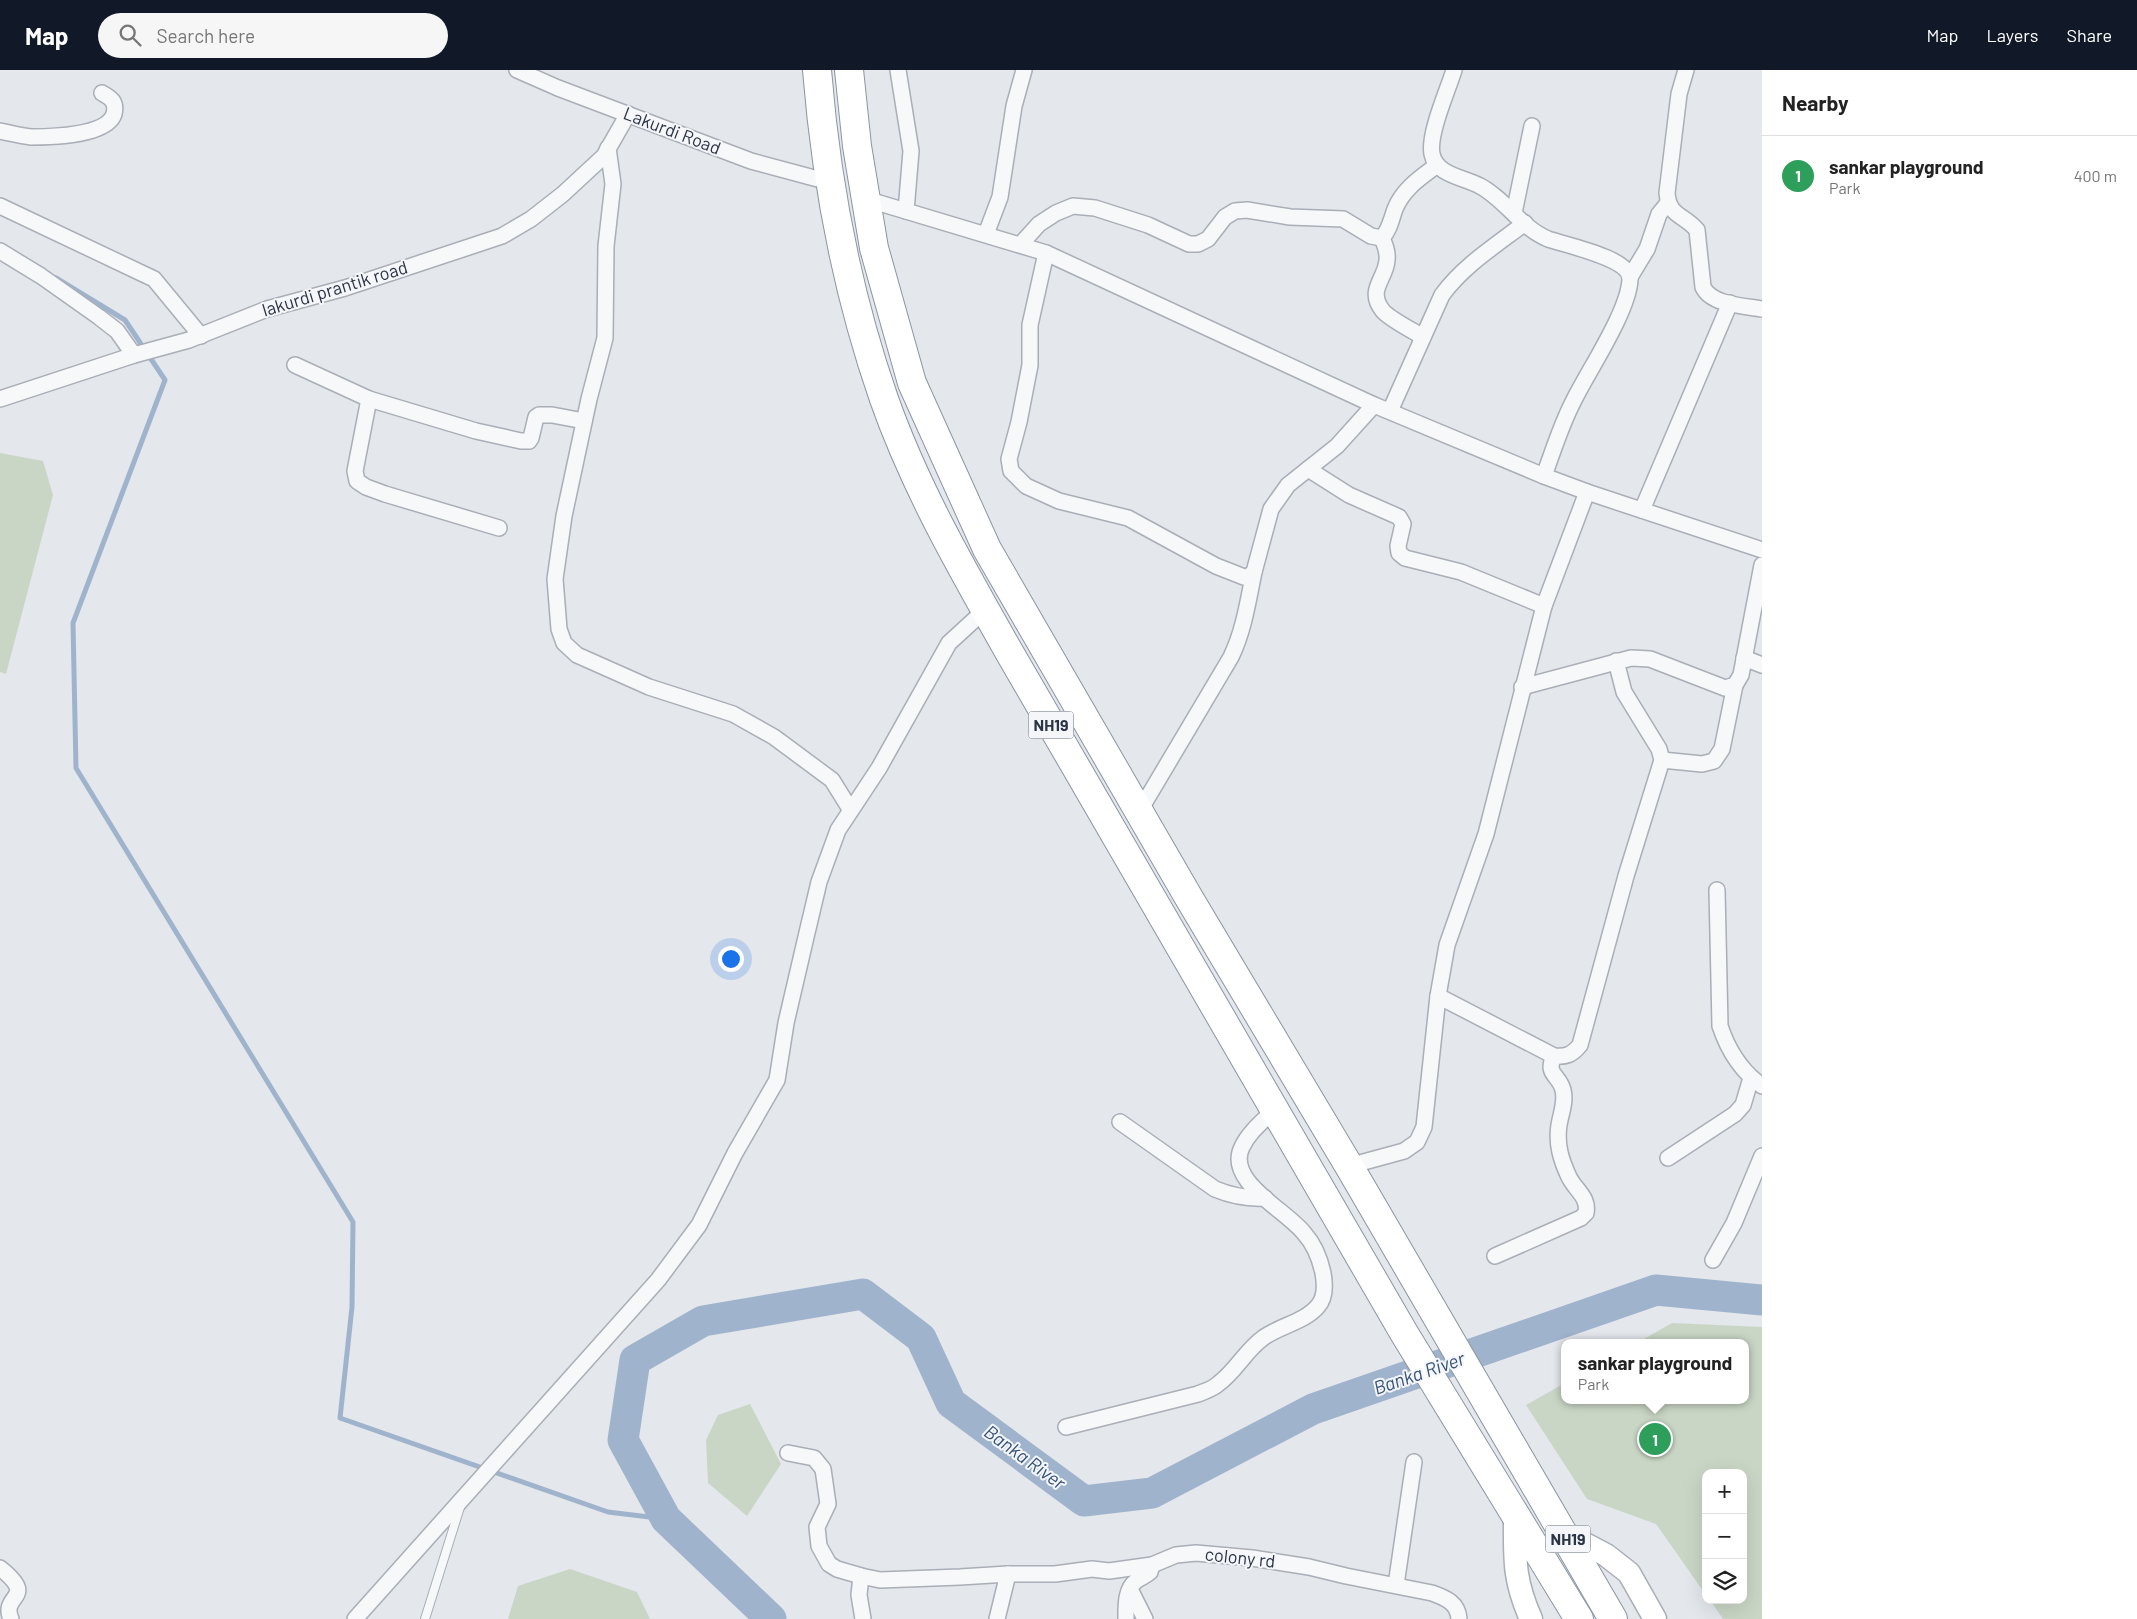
<!DOCTYPE html>
<meta charset="utf-8">
<style>
:root{--surface:#fff;--page:#f6f6f6;--text:#222;--muted:#767676;--line:#e0e0e0;--accent:#111827}
body{margin:0;font-family:Barlow,sans-serif;background:var(--page);color:var(--text)}
.controls{position:absolute;right:15px;bottom:15px;display:grid;overflow:hidden;border-radius:10px;box-shadow:0 5px 20px #0002}
.controls button{width:45px;height:45px;display:grid;place-items:center;padding:0;border:0;border-bottom:1px solid var(--line);background:var(--surface);color:var(--text);font:25px sans-serif}
.you{position:absolute;left:730px;top:888px;width:18px;height:18px;margin:-12px;border:4px solid #fff;border-radius:50%;background:#1a73e8;box-shadow:0 0 0 8px #1a73e833}
.badge{display:grid;place-items:center;width:32px;height:32px;border-radius:50%;background:var(--accent);color:#fff;font-size:16px;font-weight:700}
.pin{position:absolute;translate:-50% -50%;border:2px solid #fff;box-shadow:0 1px 5px #0006}
.popup{position:absolute;left:1561px;top:1269px;width:188px;height:65px;box-sizing:border-box;display:grid;place-content:center;border-radius:10px;background:var(--surface);filter:drop-shadow(0 1px 4px #0005);font-size:16px;white-space:nowrap;color:var(--muted)}
.popup b{font-size:19px;color:var(--text)}
.popup::after{content:'';position:absolute;left:50%;top:100%;margin-left:-10px;border:10px solid transparent;border-top-color:var(--surface)}
.list{margin:0;padding:0;list-style:none}
h2{display:flex;justify-content:space-between;align-items:center;height:65px;margin:0;padding:0 20px;font-size:21px}
h2 small{font-size:16px;font-weight:400;color:var(--muted)}
.list li{display:grid;grid-template-columns:32px 1fr auto;gap:15px;align-items:center;box-sizing:border-box;height:80px;padding:0 20px;border-top:1px solid var(--line)}
.list b{display:block;font-size:19px;white-space:nowrap}
.list p{margin:0;font-size:16px;white-space:nowrap;color:var(--muted)}
.list em{font-size:16px;font-style:normal;color:var(--muted)}
.icon{flex:none;width:28px;height:28px;fill:none;stroke:currentColor;stroke-width:2;stroke-linecap:round;stroke-linejoin:round}
.map{position:relative;flex:none;width:1762px;height:1549px;overflow:hidden}
header{display:flex;align-items:center;gap:30px;box-sizing:border-box;height:70px;padding:0 25px;background:var(--accent);color:#fff}
header strong{font-size:24px}
nav{display:flex;gap:28px;margin-inline-start:auto;font-size:18px}
.search{width:350px;height:45px;background:var(--page);display:flex;align-items:center;gap:12px;box-sizing:border-box;padding:0 18px;border-radius:28px;color:var(--muted);font-size:19px}
main{display:flex}
aside{flex:1;background:var(--surface)}
.map>svg:first-child{display:block}
</style>
<header>
<strong>Map</strong>
<div class="search"><svg class="icon" aria-label="search" viewBox="0 0 24 24"><circle cx="10" cy="10" r="6"/><path d="M15 15l6 6"/></svg>Search here</div>
<nav><a>Map</a><a>Layers</a><a>Share</a></nav>
</header>
<main>
<div class="map">
<svg width="1762" height="1549" viewBox="0 0 1762 1549">
<rect width="100%" height="100%" fill="#e4e7ec"/>
<g fill="#c9d6c5">
<polygon points="0,383 43,391 53,425 6,604 0,602"/>
<polygon points="1672,1253 1762,1257 1762,1549 1723,1549 1710,1530 1743,1530 1743,1403 1706,1403 1706,1525 1656,1454 1587,1429 1526,1335 1565,1313 1565,1330 1745,1330 1745,1273 1637,1273"/>
<polygon points="750,1334 781,1394 747,1446 708,1413 706,1370 718,1345"/>
<polygon points="570,1499 637,1522 650,1549 508,1549 518,1516"/>
</g>
<g fill="none" stroke-linecap="round" stroke-linejoin="round">
<polyline stroke="#9fb4cc" stroke-width="5" points="56,208 125,250 165,310 73,553 76,698 353,1152 352,1237 340,1348 608,1442 666,1449"/>
<polyline stroke="#9fb4cc" stroke-width="31" points="771,1549 666,1449 623,1370 635,1290 703,1251 863,1224 921,1268 951,1333 1084,1431 1152,1423 1313,1339 1656,1220 1762,1230"/>
<g stroke="#a9aeb7" stroke-width="10">
<polyline id="lane" points="425,1549 460,1437"/>
</g>
<g stroke="#a9aeb7" stroke-width="18">
<g id="street">
<polyline points="517,0 558,18 751,91 829,112"/>
<polyline points="898,0 911,81 906,141"/>
<path d="M1454,0C1448,20 1428,64 1432,84C1436,105 1463,107 1480,116C1505,129 1521,158 1548,169C1565,175 1630,188 1630,209C1629,241 1588,301 1573,332C1561,355 1553,381 1544,406"/>
<path d="M1686,0L1679,24L1667,123C1669,147 1684,144 1697,160L1703,217C1711,235 1745,236 1762,239"/>
<path d="M0,61C10,63 21,66 31,67C51,67 107,66 114,44C117,32 111,28 102,23"/>
<polyline points="608,78 613,114 606,176 605,268 589,329 564,446 555,509 559,559 564,573 577,585 649,617 733,644 774,667 832,710 850,739"/>
<polyline points="866,129 1046,183 1374,335 1544,406 1587,422 1762,480"/>
<polyline points="0,136 154,209 201,266"/>
<polyline points="1514,143 1532,56"/>
<polyline points="986,164 1000,127 1014,36 1024,0"/>
<path d="M1382,168C1385,175 1388,182 1387,190C1386,209 1366,220 1383,241C1391,250 1412,260 1423,267"/>
<path d="M1021,174L1039,154L1056,143L1073,136L1095,138L1148,155L1189,174H1198L1208,169L1225,147L1235,141L1247,140L1290,147L1343,149L1371,166L1382,168C1390,159 1391,150 1395,139C1403,119 1420,108 1436,96"/>
<polyline points="0,181 41,206 99,247 117,261 134,285"/>
<polyline points="1046,183 1030,255 1030,295 1019,352 1009,389 1011,401 1026,416 1059,431 1128,448 1216,496 1244,507 1248,507 1254,502 1271,439 1288,415 1337,376 1374,335"/>
<polyline points="1630,207 1647,179 1659,144 1668,133"/>
<polyline points="295,295 369,329 476,361 521,371 529,371 531,368 536,347 539,345 552,345 584,351"/>
<polyline points="0,329 134,285 189,270 267,239 345,218 502,166 531,149 563,124 604,86 628,44"/>
<polyline points="369,329 355,401 357,411 366,417 385,424 499,458"/>
<path d="M1390,341L1442,225C1463,196 1496,175 1525,153"/>
<polyline points="1308,399 1349,425 1399,447 1403,454 1398,476 1399,483 1405,488 1461,502 1544,536"/>
<polyline points="1642,440 1730,233"/>
<polyline points="1744,588 1762,595"/>
<polyline points="1522,617 1631,588 1650,589 1725,618 1735,615 1741,605 1762,495"/>
<polyline points="1662,690 1702,694 1714,691 1722,679 1735,615"/>
<path d="M1139,742L1231,587C1244,560 1248,531 1254,502"/>
<path d="M1717,820L1720,956C1728,980 1741,1001 1762,1016"/>
<path d="M1438,926L1554,986C1566,987 1572,985 1580,975L1626,806L1662,690L1659,679L1624,622L1616,591"/>
<path d="M1120,1052L1215,1119C1232,1126 1246,1129 1265,1128"/>
<polyline points="1668,1088 1735,1044 1743,1035 1751,1008"/>
<polyline points="1349,1096 1404,1081 1417,1072 1424,1057 1438,926 1447,875 1486,764 1544,536 1587,422"/>
<path d="M1495,1186L1581,1148L1586,1143C1589,1127 1576,1121 1569,1107C1561,1090 1556,1074 1559,1055C1561,1043 1566,1032 1563,1020C1559,1004 1545,1005 1554,986"/>
<polyline points="1713,1190 1734,1153 1762,1086"/>
<path d="M1066,1357L1198,1324C1205,1321 1213,1319 1218,1314C1236,1301 1245,1281 1263,1268C1279,1256 1305,1252 1318,1236C1326,1227 1325,1214 1323,1203C1320,1189 1314,1174 1304,1163C1286,1140 1225,1111 1242,1077C1249,1062 1263,1051 1274,1040"/>
<path d="M788,1383L814,1388L823,1399L828,1434L817,1457L819,1476L829,1494L837,1499L861,1506L880,1510L960,1507L1008,1504H1055L1092,1499L1109,1501L1152,1495L1176,1485L1196,1483L1252,1488L1309,1497L1346,1506L1432,1523C1446,1528 1458,1533 1459,1549"/>
<path d="M0,1498C39,1529 0,1524 11,1549"/>
<polyline points="861,1506 859,1525 863,1549"/>
<polyline points="1396,1515 1414,1392"/>
<polyline points="1130,1519 1145,1549"/>
<polyline points="355,1549 658,1210 699,1155 735,1083 777,1010 786,953 806,867 819,812 838,760 879,698 949,573 985,540"/>
<polyline points="997,1549 1008,1504"/>
<path d="M1126,1549C1126,1537 1125,1519 1136,1511C1141,1507 1146,1506 1150,1502L1152,1495"/>
</g>
</g>
<g stroke="#a9aeb7" stroke-width="25">
<g id="secondary">
<path d="M1515,1445C1515,1488 1513,1509 1531,1549"/>
<polyline points="1564,1463 1606,1485 1629,1503 1655,1549"/>
</g>
</g>
<g stroke="#8b94a3" stroke-width="30">
<g id="highway">
<path d="M817,0C826,112 847,223 884,329C915,417 962,499 1008,580L1404,1263L1579,1549"/>
<polyline points="849,0 857,76 874,178 912,313 987,479 1189,828 1349,1096 1613,1549"/>
</g>
</g>
<use href="#lane" stroke="#f7f8fa" stroke-width="8"/>
<use href="#street" stroke="#f7f8fa" stroke-width="15"/>
<use href="#secondary" stroke="#fff" stroke-width="22"/>
<use href="#highway" stroke="#fff" stroke-width="28"/>
</g>
<g text-anchor="middle" stroke-width="4" stroke-linejoin="round" paint-order="stroke">
<g fill="#f4f6f9" stroke="#676e7b" stroke-width="1">
<rect x="1028.5" y="641.5" width="45" height="27" rx="4"/>
<rect x="1545.5" y="1455.5" width="45" height="27" rx="4"/>
</g>
<g font-size="16" font-weight="bold" fill="#2b3445">
<text x="1051" y="661">NH19</text>
<text x="1568" y="1475">NH19</text>
</g>
<g font-size="18" fill="#2b3445" stroke="#f4f6f9">
<text transform="translate(672 61) rotate(21)" y="6">Lakurdi Road</text>
<text transform="translate(335 219) rotate(-17)" y="6">lakurdi prantik road</text>
<text transform="translate(1240 1488) rotate(6)" y="6">colony rd</text>
</g>
<g font-size="19" font-style="italic" fill="#34527a" stroke="#f4f6f9">
<text transform="translate(1419 1303) rotate(-19)" y="7">Banka River</text>
<text transform="translate(1025 1387) rotate(36)" y="7">Banka River</text>
</g>
</g>
</svg>
<div class="controls">
<button>+</button>
<button>−</button>
<button><svg class="icon" aria-label="layers" viewBox="0 0 24 24"><path d="M12 4l9 5-9 5-9-5zM3 14l9 5 9-5"/></svg></button>
</div>
<div class="you"></div>
<div class="pin badge" style="left:1655px;top:1369px;background:#2e9e5b">1</div>
<div class="popup"><b>sankar playground</b>Park</div>
</div>
<aside>
<h2>Nearby<small></small></h2>
<ul class="list">
<li><span class="badge" style="background:#2e9e5b">1</span><div><b>sankar playground</b><p>Park</p></div><em>400 m</em></li>
</ul>
</aside>
</main>
